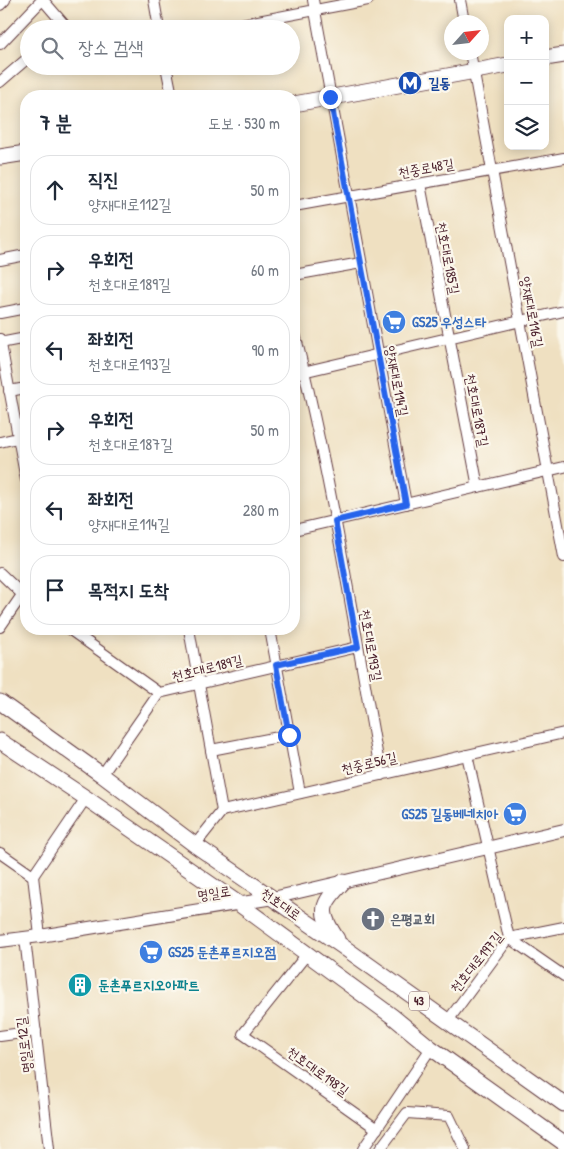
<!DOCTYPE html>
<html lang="ko">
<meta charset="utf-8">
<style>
:root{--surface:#fff;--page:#f2f2f3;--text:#1f2937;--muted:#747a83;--line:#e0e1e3}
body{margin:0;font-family:"Patrick Hand","Poor Story",sans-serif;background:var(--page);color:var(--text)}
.controls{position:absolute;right:15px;top:15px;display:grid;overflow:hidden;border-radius:10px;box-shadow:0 2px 12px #0003}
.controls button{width:45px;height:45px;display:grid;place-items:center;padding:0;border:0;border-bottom:1px solid var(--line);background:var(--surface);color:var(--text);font:25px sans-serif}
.compass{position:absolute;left:444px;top:15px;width:45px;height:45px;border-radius:50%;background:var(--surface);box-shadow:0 2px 12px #0003;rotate:63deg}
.stop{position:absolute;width:15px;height:15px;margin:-11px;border:4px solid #2563eb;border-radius:50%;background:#fff}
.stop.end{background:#2563eb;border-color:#fff;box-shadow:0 1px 5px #0008}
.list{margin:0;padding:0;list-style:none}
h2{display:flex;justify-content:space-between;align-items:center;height:65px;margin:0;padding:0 20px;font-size:21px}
h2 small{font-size:16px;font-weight:400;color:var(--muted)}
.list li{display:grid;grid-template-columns:32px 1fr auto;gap:15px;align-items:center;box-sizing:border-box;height:70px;margin:0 10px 10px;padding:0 10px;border:1px solid var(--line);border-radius:20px}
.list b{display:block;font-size:19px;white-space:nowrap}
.list p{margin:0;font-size:16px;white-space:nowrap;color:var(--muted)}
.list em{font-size:16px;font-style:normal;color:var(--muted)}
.icon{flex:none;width:28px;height:28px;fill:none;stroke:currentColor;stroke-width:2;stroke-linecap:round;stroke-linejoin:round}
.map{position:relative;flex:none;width:564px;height:1149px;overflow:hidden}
.search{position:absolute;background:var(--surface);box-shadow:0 2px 12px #0003;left:20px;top:20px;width:280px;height:55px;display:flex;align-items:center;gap:12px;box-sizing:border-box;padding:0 18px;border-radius:28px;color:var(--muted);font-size:19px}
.panel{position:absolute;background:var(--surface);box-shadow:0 2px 12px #0003;left:20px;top:90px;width:280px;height:545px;border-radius:20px}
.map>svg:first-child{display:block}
</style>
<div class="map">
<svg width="564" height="1149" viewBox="0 0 564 1149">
<rect width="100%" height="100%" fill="#fbf7ec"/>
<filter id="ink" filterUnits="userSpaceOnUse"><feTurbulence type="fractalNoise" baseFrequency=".02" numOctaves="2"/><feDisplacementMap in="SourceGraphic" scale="10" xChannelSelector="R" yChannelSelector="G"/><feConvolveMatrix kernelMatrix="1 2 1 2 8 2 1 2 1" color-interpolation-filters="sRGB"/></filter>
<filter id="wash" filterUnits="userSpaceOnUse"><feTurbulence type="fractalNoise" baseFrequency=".0096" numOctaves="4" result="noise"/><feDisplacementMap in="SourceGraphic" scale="20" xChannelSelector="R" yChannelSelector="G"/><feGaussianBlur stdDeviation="1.12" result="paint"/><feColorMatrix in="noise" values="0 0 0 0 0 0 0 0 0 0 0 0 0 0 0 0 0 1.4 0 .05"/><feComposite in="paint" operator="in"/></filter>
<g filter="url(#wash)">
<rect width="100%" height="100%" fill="#efe0c1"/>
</g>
<g filter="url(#ink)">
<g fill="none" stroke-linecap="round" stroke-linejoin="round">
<g stroke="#633c42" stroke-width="12">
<g id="minor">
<polyline points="43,0 68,29"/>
<polyline points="154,0 159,29"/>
<polyline points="313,0 406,504"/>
<polyline points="460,0 464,22"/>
<polyline points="0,5 5,0"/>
<polyline points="216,29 368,0"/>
<polyline points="0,44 42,0"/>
<polyline points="470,52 564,557"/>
<polyline points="166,66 172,96"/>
<polyline points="0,82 29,57"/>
<polyline points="420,184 478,487"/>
<polyline points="294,206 564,158"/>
<polyline points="0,260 26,255"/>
<polyline points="294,275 361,263"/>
<polyline points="0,313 26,308"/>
<path d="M294,330C331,476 354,626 381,775"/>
<polyline points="0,339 26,480"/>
<polyline points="0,343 26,338"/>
<polyline points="294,374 564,311"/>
<polyline points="9,391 26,388"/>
<polyline points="0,442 26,436"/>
<polyline points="294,530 564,467"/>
<polyline points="0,573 26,598"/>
<polyline points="0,627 22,595 26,594"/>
<polyline points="69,629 159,693"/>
<polyline points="189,629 222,811"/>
<polyline points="270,629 300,793"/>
<polyline points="211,750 289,735"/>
<polyline points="467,755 509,938"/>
<polyline points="102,775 159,693 358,647"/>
<polyline points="195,845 222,811 564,733"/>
<polyline points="0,853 33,876 40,936"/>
<polyline points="33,876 86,798"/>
<polyline points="25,938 49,1149"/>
<polyline points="509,938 564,976"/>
<polyline points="307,954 243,1034 377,1129"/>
<polyline points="447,1022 509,938 564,927"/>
<polyline points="0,1036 36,1031"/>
<polyline points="363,1149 431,1048"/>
<polyline points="380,1149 407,1113 449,1116 465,1149"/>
</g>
</g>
<g stroke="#633c42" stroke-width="14">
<polyline id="tertiary" points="0,941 40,936 273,898 564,830"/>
</g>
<g stroke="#633c42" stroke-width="17">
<g id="primary">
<polyline points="545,58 564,55"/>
<polyline points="294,104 508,65"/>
<polyline points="0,157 26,153"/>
<polyline points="0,702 102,775 195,845 342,946 564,1104"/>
<polyline points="0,741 86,798 239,904 392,1016 431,1048 564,1143"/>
<path d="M337,939C318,911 321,905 343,882"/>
</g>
</g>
<use href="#minor" stroke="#fff" stroke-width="10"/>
<use href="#tertiary" stroke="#fff" stroke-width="12"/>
<use href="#primary" stroke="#fff" stroke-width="15"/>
</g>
</g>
<g fill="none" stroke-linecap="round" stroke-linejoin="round" filter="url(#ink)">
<polyline stroke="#2563eb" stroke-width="6" points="289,735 276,665 358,647 335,521 406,504 330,97"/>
</g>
<defs>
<g id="metro-disc" transform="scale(1.25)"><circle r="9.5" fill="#1a4fb4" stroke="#fbf7ec"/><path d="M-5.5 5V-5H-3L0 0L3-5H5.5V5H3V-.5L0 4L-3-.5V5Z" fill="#fff"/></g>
<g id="supermarket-disc" transform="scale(1.25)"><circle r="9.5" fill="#3f7fe0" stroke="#fbf7ec"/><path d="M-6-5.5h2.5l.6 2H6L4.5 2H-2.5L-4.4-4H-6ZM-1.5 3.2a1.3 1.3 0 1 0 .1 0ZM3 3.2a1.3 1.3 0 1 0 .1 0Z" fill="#fff"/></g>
<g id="church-disc" transform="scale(1.25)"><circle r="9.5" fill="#6b7280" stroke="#fbf7ec"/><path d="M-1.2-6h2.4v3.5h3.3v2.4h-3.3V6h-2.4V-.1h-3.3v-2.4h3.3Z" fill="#fff"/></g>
<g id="building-disc" transform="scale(1.25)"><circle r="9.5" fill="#0f9aa8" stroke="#fbf7ec"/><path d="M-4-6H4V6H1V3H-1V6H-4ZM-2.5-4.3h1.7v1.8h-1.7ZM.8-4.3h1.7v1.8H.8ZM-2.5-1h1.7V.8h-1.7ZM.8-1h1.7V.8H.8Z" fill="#fff"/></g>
</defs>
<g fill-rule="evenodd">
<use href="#metro-disc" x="410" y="83"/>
<use href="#supermarket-disc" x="394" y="322"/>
<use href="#supermarket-disc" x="515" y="814"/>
<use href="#church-disc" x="373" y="919"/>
<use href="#supermarket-disc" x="151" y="952"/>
<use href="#building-disc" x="80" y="985"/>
</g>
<g text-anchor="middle" stroke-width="4.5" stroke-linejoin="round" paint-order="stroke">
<rect fill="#fbf7ec" stroke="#7f6065" stroke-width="1" x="409" y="991.5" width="20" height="19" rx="4"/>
<g font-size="12" font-weight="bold" fill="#4a1f2b">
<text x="419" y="1005">43</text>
</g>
<g font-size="14" font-weight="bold" fill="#164399" stroke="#fbf7ec" text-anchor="start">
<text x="428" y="88">길동</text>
</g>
<g font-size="14" fill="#4a1f2b" stroke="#fbf7ec">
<text transform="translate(426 168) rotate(-10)" y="5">천중로48길</text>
<text transform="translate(448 258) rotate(79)" y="5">천호대로185길</text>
<text transform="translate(532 312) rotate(79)" y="5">양재대로116길</text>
<text transform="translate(397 381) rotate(79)" y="5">양재대로114길</text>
<text transform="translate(477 410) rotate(79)" y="5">천호대로187길</text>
<text transform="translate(371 645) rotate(80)" y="5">천호대로193길</text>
<text transform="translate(207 668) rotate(-14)" y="5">천호대로189길</text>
<text transform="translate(369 763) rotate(-13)" y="5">천중로56길</text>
<text transform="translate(214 893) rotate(-9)" y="5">명일로</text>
<text transform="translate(281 904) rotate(35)" y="5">천호대로</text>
<text transform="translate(476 962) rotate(-51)" y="5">천호대로197길</text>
<text transform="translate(24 1045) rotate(-97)" y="5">명일로12길</text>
<text transform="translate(318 1071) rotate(36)" y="5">천호대로198길</text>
</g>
<g font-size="14" font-weight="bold" fill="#366cbe" stroke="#fbf7ec" text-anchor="start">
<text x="412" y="327">GS25 우성스타</text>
<text x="498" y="819" text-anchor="end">GS25 길동베네치아</text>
<text x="168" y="957">GS25 둔촌푸르지오점</text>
</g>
<g font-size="14" font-weight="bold" fill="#5b616d" stroke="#fbf7ec" text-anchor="start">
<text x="390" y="924">은평교회</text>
</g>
<g font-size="14" font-weight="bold" fill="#0d838f" stroke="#fbf7ec" text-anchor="start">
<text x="98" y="990">둔촌푸르지오아파트</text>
</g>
</g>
</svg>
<div class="controls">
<button>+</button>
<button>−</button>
<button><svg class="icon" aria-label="layers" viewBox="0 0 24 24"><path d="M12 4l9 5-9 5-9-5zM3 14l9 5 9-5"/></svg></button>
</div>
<svg class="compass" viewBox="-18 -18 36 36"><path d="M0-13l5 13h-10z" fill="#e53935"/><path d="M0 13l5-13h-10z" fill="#747a83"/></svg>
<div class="stop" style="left:289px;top:735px"></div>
<div class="stop end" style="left:330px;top:97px"></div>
<div class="search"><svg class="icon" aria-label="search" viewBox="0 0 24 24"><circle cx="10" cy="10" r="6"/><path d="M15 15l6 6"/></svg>장소 검색</div>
<section class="panel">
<h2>7 분<small>도보 · 530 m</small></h2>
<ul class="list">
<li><svg class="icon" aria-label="ahead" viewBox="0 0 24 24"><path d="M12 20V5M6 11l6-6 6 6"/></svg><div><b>직진</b><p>양재대로112길</p></div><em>50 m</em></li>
<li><svg class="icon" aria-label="right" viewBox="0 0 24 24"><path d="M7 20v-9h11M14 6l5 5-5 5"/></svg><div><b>우회전</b><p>천호대로189길</p></div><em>60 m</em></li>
<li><svg class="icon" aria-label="left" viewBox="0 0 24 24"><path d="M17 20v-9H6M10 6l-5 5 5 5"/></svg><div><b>좌회전</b><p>천호대로193길</p></div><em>90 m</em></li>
<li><svg class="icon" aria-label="right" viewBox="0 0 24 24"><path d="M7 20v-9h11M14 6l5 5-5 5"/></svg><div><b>우회전</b><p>천호대로187길</p></div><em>50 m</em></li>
<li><svg class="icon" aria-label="left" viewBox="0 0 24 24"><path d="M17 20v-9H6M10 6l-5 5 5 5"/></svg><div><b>좌회전</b><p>양재대로114길</p></div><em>280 m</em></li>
<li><svg class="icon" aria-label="arrive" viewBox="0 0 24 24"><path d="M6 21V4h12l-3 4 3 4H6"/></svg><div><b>목적지 도착</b></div></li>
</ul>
</section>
</div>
